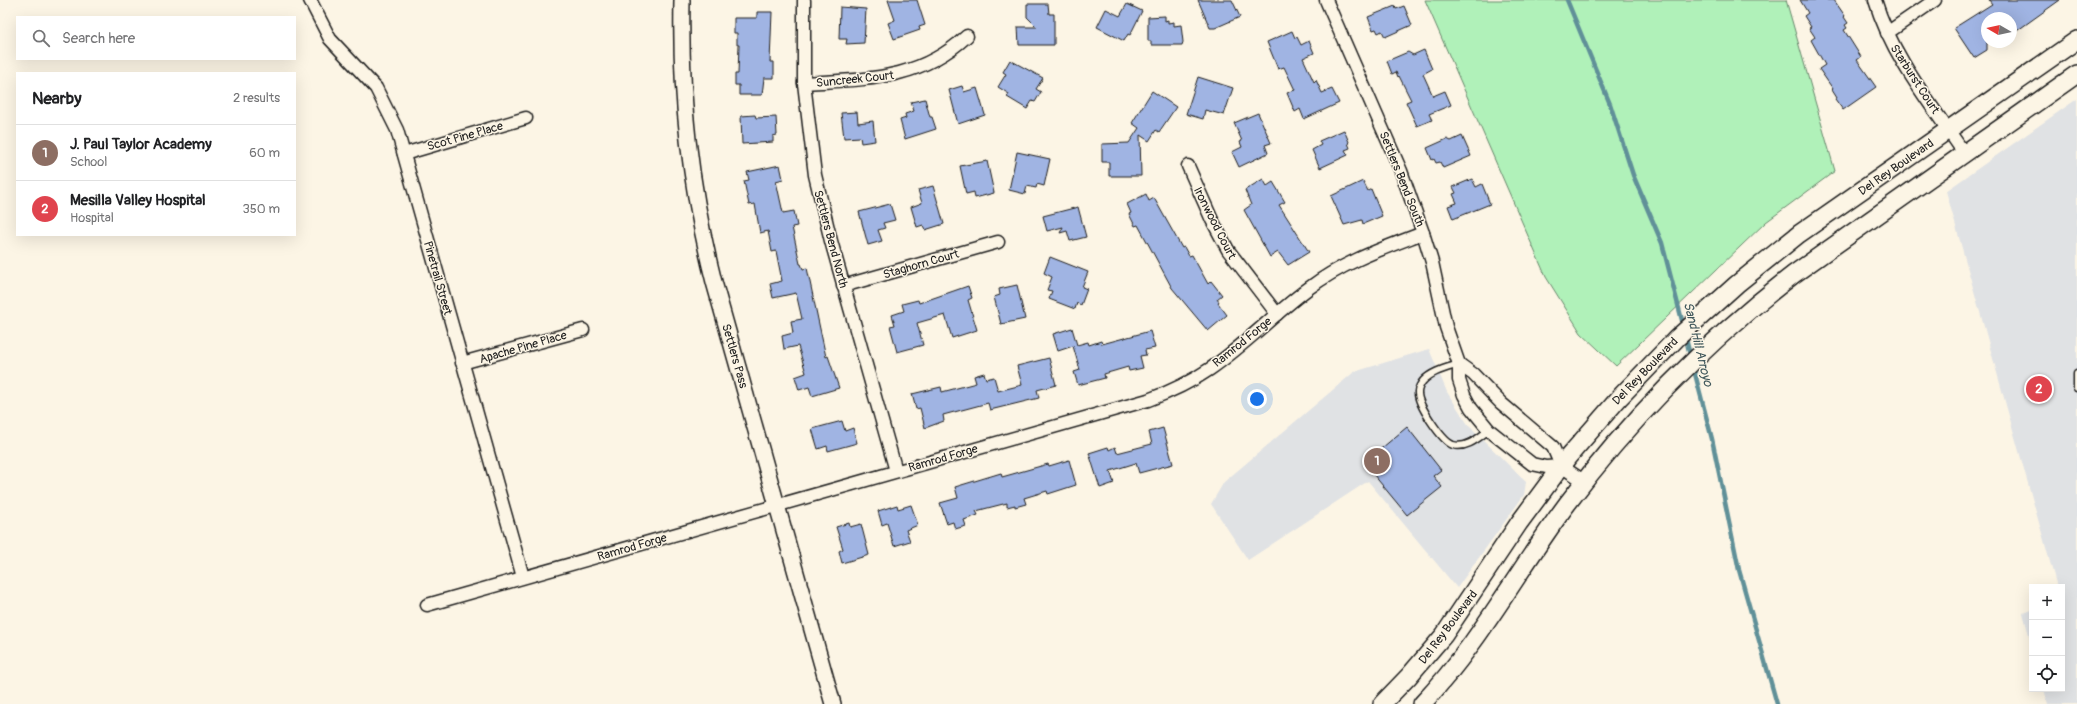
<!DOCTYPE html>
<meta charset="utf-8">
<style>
:root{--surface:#fff;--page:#f6f6f6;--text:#202124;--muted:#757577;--line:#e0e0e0;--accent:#1f6fb2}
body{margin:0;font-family:Pangolin,sans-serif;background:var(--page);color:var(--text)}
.controls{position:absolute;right:12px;bottom:12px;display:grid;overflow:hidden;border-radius:0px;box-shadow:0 4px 16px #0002}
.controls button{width:36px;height:36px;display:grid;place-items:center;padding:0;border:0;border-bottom:1px solid var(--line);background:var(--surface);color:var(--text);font:20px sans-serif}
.compass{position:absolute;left:1981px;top:12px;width:36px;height:36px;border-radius:50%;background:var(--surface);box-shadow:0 4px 16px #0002;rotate:279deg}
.you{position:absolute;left:1257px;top:399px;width:14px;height:14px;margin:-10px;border:3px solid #fff;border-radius:50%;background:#1a73e8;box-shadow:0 0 0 6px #1a73e833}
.badge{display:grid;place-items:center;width:26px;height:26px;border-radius:50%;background:var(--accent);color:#fff;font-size:13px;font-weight:700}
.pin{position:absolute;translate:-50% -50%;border:2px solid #fff;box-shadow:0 1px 4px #0006}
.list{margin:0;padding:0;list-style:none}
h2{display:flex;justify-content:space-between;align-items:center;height:52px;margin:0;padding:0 16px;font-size:17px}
h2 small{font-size:13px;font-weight:400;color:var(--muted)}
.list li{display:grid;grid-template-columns:26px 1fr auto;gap:12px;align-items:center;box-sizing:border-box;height:56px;padding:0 16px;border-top:1px solid var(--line)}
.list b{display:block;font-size:15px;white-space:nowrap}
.list p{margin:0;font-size:13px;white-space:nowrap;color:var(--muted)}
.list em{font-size:13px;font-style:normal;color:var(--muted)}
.icon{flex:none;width:22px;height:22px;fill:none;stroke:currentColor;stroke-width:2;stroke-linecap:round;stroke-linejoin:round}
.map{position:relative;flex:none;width:2077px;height:704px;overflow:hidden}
.search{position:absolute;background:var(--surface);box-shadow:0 4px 16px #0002;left:16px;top:16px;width:280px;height:44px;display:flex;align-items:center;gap:10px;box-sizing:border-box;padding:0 14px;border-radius:0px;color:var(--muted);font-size:15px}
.panel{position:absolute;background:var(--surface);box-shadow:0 4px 16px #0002;left:16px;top:72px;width:280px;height:164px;border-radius:0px}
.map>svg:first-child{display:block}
</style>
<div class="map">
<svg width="2077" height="704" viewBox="0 0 2077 704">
<rect width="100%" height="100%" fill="#fcf5e5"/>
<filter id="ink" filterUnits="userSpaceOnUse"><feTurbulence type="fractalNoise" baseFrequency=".025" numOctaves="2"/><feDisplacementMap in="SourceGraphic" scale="8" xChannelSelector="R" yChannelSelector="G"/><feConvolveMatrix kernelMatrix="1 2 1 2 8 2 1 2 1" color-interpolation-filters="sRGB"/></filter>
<g filter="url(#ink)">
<g fill="#e0e2e4">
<polygon points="2077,99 2077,704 2048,704 2044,689 2062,689 2062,587 2057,587 1946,191"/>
<polygon points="1429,349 1447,392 1469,426 1526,482 1524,495 1457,588 1368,481 1248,560 1211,504 1224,482 1354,372"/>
<polygon points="2032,610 2032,646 2023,613"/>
</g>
<polygon fill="#b0f1b9" stroke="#66866a" points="1425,0 1786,0 1835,171 1766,222 1616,366 1581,333 1546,277"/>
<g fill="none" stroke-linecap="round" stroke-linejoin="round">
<g stroke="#609098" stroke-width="4.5">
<polyline points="1567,0 1610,104 1633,175 1662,243 1684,328"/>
<polyline points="1685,335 1691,359"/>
<polyline points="1693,366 1712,439 1739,570 1777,704"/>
</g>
</g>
<g fill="#a0b4e3" stroke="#1c1c1c">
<polygon points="888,0 917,0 925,25 919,27 920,30 894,39 888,23 895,20"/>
<polygon points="1198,0 1232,0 1240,17 1215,28 1210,28"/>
<polygon points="1800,0 1834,0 1845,16 1844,17 1848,23 1845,25 1847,28 1844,30 1861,57 1857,60 1876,87 1843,110 1835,99 1837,98 1832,90 1833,89 1819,69 1825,65 1811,40 1815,37 1809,28 1811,27 1804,16 1808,13"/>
<polygon points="1989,0 2060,0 2011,35 2011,18 1987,18 1987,50 1974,58 1954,28 1992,4"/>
<polygon points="1027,4 1048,4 1049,14 1054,14 1054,45 1019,45 1018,27 1037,27 1027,17"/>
<polygon points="1127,4 1142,11 1130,35 1128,34 1124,41 1097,27 1106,9 1120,16"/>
<polygon points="1395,6 1396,9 1404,6 1412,25 1385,37 1382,31 1378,33 1376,29 1373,30 1368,17"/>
<polygon points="840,7 866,9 864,43 846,44 847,39 839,39"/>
<polygon points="757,12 772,12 770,62 774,62 774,78 764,78 762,95 739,95 739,85 735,85 735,74 738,74 739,45 737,45 737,33 734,33 734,18 757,18"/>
<polygon points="1165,16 1165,21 1168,20 1168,23 1174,22 1174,26 1181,25 1183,42 1182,45 1151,45 1151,41 1148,41 1148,17"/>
<polygon points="1292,31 1295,38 1297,37 1301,45 1309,41 1314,53 1303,58 1314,82 1316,80 1322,93 1332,89 1339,103 1304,119 1300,109 1295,112 1287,93 1295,90 1284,67 1278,69 1267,42"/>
<polygon points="1424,50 1432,69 1423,74 1433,96 1445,91 1451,105 1429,114 1432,120 1417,126 1406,102 1411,100 1399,76 1398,77 1396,72 1392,74 1387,61 1408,52 1413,55"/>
<polygon points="1010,60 1043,78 1036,89 1041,92 1035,102 1032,101 1027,109 1007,97 1009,94 998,87 1006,74 1003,72"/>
<polygon points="1198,77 1233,88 1224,115 1205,110 1203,119 1186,114"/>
<polygon points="962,86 964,92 977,88 985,115 958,124 949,90"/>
<polygon points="1152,91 1176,107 1159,132 1156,130 1149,141 1140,135 1141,176 1109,176 1109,162 1102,162 1102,144 1129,143 1139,128 1132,123"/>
<polygon points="925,99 930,117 932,117 936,129 905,139 900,120 906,118 905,114 914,111 911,102"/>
<polygon points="857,112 858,123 873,121 875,141 861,143 860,137 844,138 841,113"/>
<polygon points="1258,113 1271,143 1265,145 1268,153 1239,167 1232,152 1242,147 1240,142 1242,141 1234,123"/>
<polygon points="755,115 756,118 776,117 777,135 773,136 773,142 742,144 741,116"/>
<polygon points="1344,130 1349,142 1348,143 1350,148 1345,150 1348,155 1320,168 1312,150 1321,145 1319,141"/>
<polygon points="1462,136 1471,156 1443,168 1440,162 1436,163 1434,159 1432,160 1427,148 1447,139 1451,141"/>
<polygon points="1017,152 1050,159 1044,186 1037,184 1036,188 1027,186 1025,194 1009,190"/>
<polygon points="987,161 994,193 975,198 974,192 966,194 960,166"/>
<polygon points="780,165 783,179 776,181 783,213 794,211 797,226 792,227 800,264 801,264 803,269 807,268 826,357 828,356 839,388 812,396 809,387 799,390 795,377 806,373 798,346 784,349 782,336 793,333 791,321 802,319 796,293 773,298 770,284 782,281 776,251 772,252 768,231 760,233 755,204 749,205 744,181 749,180 747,172"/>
<polygon points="1263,179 1267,186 1273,182 1285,202 1279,205 1309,252 1288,265 1278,252 1270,257 1244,210 1251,205 1245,190"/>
<polygon points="1472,179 1476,187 1482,184 1490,204 1453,219 1448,206 1457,203 1453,194 1456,193 1453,187"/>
<polygon points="1363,181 1368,191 1371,189 1382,216 1363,224 1362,220 1344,225 1331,196"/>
<polygon points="933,186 944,224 925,230 923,225 917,227 911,207 922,203 918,190"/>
<polygon points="1146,194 1149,201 1154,198 1182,248 1184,247 1189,256 1192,255 1208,284 1211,281 1222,295 1217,299 1219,302 1218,303 1227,315 1208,331 1172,288 1138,225 1135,226 1129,214 1131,213 1127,204"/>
<polygon points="890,204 895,220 883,223 885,228 878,230 882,241 868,245 859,212"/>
<polygon points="1078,207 1086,237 1070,241 1067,231 1060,233 1063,227 1047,231 1043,216"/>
<polygon points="1050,257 1088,272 1082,287 1087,289 1081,305 1077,303 1075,309 1049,299 1052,291 1047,290 1052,277 1044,273"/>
<polygon points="1017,285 1025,319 1001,324 994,297 1000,295 999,289"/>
<polygon points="968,286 972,298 968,300 977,330 952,338 945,315 917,323 923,345 897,352 890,326 895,325 892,315 904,311 902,304 918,300 919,303"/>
<polygon points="1072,328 1077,345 1088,342 1089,345 1101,341 1102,344 1150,331 1155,348 1145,350 1146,355 1140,356 1143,368 1129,371 1128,367 1104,374 1105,378 1078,385 1074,372 1080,370 1073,346 1058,351 1053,334"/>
<polygon points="1049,358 1056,385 1037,390 1039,398 990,410 988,403 943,415 944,421 925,428 920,408 916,409 912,394 941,387 942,392 976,383 974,376 984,373 986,379 994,377 998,391 1022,385 1017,366"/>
<polygon points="842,421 845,431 853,428 857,443 828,451 827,446 818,449 812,429"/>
<polygon points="1407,427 1441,470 1433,476 1442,487 1407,515 1364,463"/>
<polygon points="1163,428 1173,464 1139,473 1136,463 1110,471 1114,483 1100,488 1089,453 1108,447 1109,450 1115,447 1117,453 1152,444 1149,432"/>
<polygon points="1069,460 1076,485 1048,494 1047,491 1024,498 1026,504 1015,507 1015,505 1007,507 1007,503 976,511 978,515 964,520 966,526 955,529 953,522 947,524 940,503 958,498 955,487 1001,473 1002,477 1048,464 1049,466"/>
<polygon points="897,505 898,509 911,505 918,525 906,530 910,541 894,546 887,523 882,525 878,511"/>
<polygon points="849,523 850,527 861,524 869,555 842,563 839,551 843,549 836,527"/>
</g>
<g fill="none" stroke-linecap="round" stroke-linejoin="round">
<g stroke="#1c1c1c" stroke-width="9">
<g id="service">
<path d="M1459,364C1447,368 1432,371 1423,381C1421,383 1418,389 1418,392C1417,404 1442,441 1453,445C1467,449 1479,437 1489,430"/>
<polyline points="2077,374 2077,388"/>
</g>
</g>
<g stroke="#1c1c1c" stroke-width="15">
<g id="minor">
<polyline points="310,0 330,39 376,88 397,130 523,577"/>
<polyline points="804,0 804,83 815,175 831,241 896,471"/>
<polyline points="1326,0 1401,171 1423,233 1432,262 1446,327 1459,364 1459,380 1464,395 1471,408 1489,430 1532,464 1546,467 1561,466 1585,482"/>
<path d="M1875,0C1892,57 1931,104 1964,153"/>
<polyline points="1887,33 1935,0"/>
<path d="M804,83C867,79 918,81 967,36"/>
<polyline points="404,154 526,118"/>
<polyline points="1188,166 1212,220 1228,250 1277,314"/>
<polyline points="843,286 998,242"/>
<polyline points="462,363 583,330"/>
<polyline points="1459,364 1473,374 1501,403 1553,447 1561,466"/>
<path d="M427,605L1148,400C1170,392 1191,382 1210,369C1245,345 1275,313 1309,288C1343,262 1384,248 1423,233"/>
</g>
</g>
<g stroke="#1c1c1c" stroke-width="18">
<path id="tertiary" d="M682,0C680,98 690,187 714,282L833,704"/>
</g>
<g stroke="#1c1c1c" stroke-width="20">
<g id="secondary">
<polyline points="1382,704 1409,676 1444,635 1519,523 1568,457 1620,397 1677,338 1737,284 1799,234 2077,40"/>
<path d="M1422,704C1479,644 1518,570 1567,504C1632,417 1709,340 1794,274L2077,74"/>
</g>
</g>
<use href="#service" stroke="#fcf5e5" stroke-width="6"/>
<use href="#minor" stroke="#fcf5e5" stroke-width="12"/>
<use href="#tertiary" stroke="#fcf5e5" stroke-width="15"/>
<use href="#secondary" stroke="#fcf5e5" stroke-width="17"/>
</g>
</g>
<g text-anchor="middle" stroke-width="3" stroke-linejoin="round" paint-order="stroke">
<g font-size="12" fill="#1c1c1c" stroke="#fcf5e5">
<text transform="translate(855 79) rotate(-6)" y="4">Suncreek Court</text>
<text transform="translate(1915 79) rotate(57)" y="4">Starburst Court</text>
<text transform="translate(465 136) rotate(-16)" y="4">Scot Pine Place</text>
<text transform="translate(1896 167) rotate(-35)" y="4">Del Rey Boulevard</text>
<text transform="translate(1402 179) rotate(68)" y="4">Settlers Bend South</text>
<text transform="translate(1215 223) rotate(63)" y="4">Ironwood Court</text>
<text transform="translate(831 239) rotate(75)" y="4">Settlers Bend North</text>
<text transform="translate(921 264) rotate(-16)" y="4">Staghorn Court</text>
<text transform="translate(438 278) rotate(74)" y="4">Pinetrail Street</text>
<text transform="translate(1242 342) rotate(-39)" y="4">Ramrod Forge</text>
<text transform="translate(523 347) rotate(-16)" y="4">Apache Pine Place</text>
<text transform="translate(735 356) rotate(74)" y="4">Settlers Pass</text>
<text transform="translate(1645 371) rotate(-46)" y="4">Del Rey Boulevard</text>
<text transform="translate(943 458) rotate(-16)" y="4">Ramrod Forge</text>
<text transform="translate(632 547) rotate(-16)" y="4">Ramrod Forge</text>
<text transform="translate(1448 627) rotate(-53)" y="4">Del Rey Boulevard</text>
</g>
<g font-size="13" font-style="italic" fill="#3e565a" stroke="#fcf5e5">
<text transform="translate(1699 344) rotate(76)" y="5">Sand Hill Arroyo</text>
</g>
</g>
</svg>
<div class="controls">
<button>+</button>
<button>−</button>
<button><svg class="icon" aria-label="locate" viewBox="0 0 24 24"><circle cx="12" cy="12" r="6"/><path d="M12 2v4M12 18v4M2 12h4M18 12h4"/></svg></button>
</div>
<svg class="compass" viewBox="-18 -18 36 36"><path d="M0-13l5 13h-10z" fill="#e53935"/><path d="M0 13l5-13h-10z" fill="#757577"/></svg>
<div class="you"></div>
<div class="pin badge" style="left:1377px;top:461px;background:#8d6e63">1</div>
<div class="pin badge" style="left:2039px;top:389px;background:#e0444e">2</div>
<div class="search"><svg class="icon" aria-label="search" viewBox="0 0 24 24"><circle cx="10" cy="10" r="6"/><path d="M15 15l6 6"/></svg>Search here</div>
<section class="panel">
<h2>Nearby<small>2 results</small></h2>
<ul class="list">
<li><span class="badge" style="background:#8d6e63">1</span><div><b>J. Paul Taylor Academy</b><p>School</p></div><em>60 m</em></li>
<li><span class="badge" style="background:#e0444e">2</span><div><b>Mesilla Valley Hospital</b><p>Hospital</p></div><em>350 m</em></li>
</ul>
</section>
</div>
